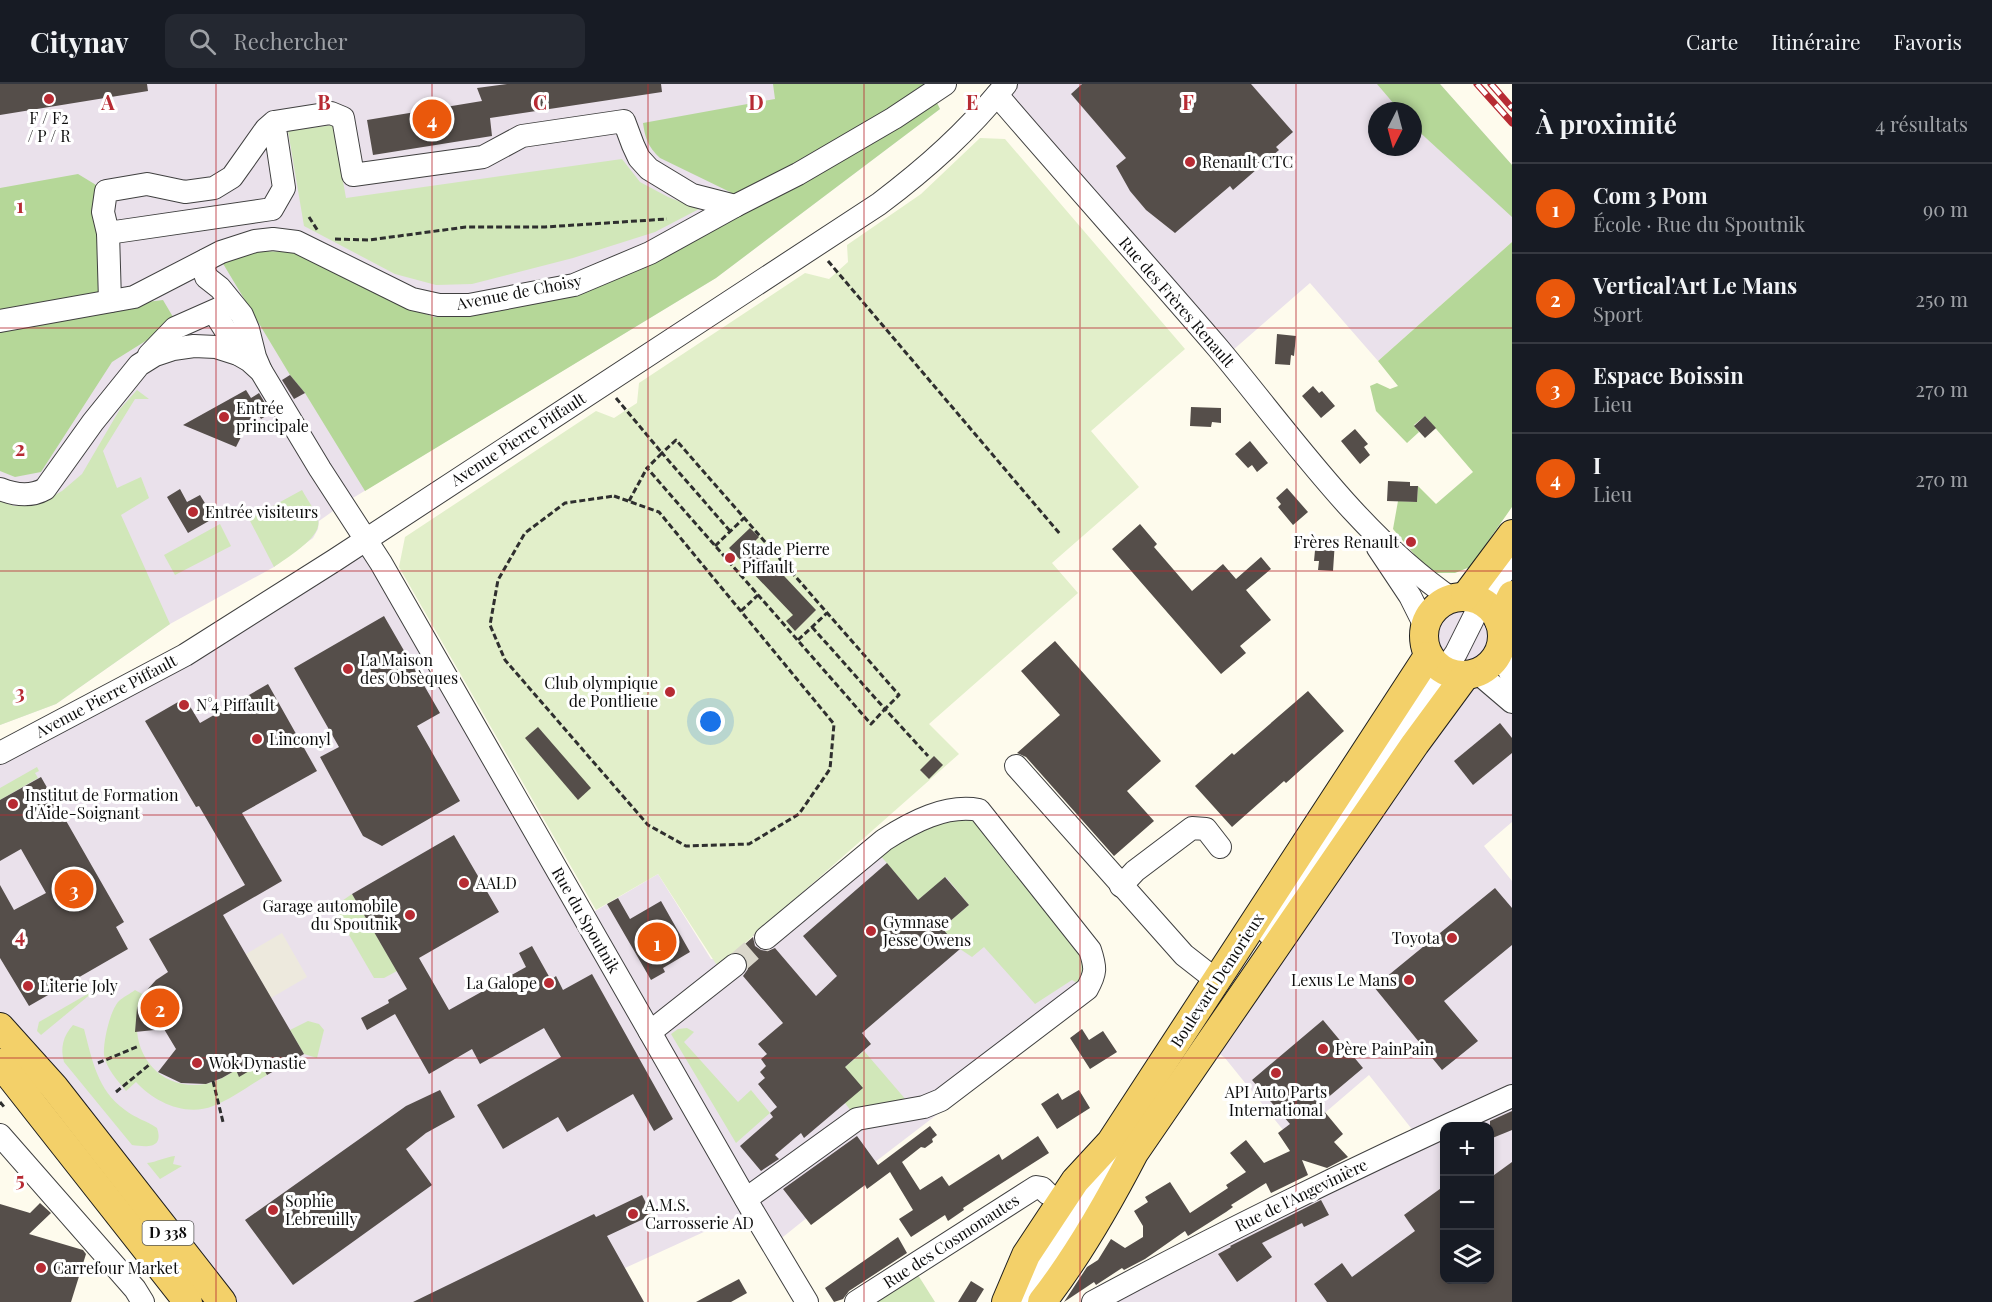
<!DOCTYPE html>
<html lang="fr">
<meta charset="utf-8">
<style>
:root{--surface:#171b24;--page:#242831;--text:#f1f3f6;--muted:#9ea1a6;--line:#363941;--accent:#ea580c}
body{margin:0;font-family:"Playfair Display",serif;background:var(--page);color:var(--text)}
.controls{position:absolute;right:18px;bottom:18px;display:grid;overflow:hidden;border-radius:12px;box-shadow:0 3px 9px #0003}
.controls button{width:54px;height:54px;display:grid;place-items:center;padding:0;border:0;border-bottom:2px solid var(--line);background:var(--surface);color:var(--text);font:30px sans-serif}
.compass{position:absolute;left:1368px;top:18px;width:54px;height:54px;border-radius:50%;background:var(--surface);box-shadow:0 3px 9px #0003;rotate:186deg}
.you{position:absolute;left:711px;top:638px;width:21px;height:21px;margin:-15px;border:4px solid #fff;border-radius:50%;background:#1a73e8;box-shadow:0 0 0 9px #1a73e833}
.badge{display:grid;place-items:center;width:39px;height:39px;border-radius:50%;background:var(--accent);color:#fff;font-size:20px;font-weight:700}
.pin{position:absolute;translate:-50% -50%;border:3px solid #fff;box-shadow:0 2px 6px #0006}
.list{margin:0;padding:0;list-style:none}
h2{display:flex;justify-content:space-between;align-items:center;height:78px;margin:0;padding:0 24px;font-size:26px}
h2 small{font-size:20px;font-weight:400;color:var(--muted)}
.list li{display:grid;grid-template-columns:39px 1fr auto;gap:18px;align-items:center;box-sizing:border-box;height:90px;padding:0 24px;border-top:2px solid var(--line)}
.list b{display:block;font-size:22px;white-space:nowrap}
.list p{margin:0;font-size:20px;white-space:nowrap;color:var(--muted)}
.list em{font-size:20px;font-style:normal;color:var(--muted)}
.icon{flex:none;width:33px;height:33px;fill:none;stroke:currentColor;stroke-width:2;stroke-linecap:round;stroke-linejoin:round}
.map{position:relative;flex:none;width:1512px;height:1218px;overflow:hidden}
header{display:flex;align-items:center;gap:36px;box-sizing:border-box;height:84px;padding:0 30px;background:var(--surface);border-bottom:2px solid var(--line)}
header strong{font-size:28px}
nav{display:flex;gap:33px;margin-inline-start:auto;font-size:21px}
.search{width:420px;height:54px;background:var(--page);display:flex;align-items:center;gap:15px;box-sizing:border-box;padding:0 21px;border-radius:12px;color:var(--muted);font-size:22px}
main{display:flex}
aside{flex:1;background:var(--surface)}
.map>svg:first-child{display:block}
</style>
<header>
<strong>Citynav</strong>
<div class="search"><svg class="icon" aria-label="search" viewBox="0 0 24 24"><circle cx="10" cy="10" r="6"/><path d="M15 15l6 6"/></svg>Rechercher</div>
<nav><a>Carte</a><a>Itinéraire</a><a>Favoris</a></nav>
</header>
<main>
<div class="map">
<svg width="1512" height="1218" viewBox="0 0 1512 1218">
<rect width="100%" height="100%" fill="#fefbed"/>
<g fill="#eae1eb" fill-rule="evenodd">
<polygon points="0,0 945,0 932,9 940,25 716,194 343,420 319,437 318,445 313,454 274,483 170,540 56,620 0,641"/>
<path d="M1006,0H1440L1512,81V158L1378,277L1310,199L1225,273L997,11ZM1377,27H1413V63H1377Z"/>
<polygon points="365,454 585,833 658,790 711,875 728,874 761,847 905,742 1094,892 941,1016 939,1029 828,1114 829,1116 773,1161 752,1126 625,1184 644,1218 222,1218 0,943 0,669"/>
<path d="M1512,476V738L1484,762L1512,797V1218H1117L1229,1159L1426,1063L1369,991L1292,1057L1225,974L1198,954L1443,587L1428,572L1424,557L1425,542L1428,532L1436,522ZM1444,1042H1490V1196H1444Z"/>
</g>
<g fill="#d1e7b9">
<polygon points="333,41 346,114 622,75 640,98 668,113 699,125 655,148 573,174 472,200 436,201 395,190 304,142 288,47"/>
<polygon points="137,306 149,315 135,315 103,367 117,404 141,393 149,414 121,431 170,540 56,620 0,641 0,417 14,422 37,421 62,407 82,390 120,325"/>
<path d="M302,406C307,415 315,426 318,436C323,453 286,474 274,483L249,435Z"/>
<polygon points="220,440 231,462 175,491 164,471"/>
<polygon points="37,683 39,687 35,689 38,694 0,716 0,704"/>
<polygon points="965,723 1090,866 1087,905 1072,896 1035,920 984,863 972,873 960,865 942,844 969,821 946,793 918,816 874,764"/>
<polygon points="352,810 397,887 384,894 374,894 334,825 336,821"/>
<polygon points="98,904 41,951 37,947 39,938"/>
<path d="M135,906L144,911C122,957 153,1009 206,1000C217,998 226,992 236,986L239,992L261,980L267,991C250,1001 232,1015 213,1022C186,1033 154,1018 136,998L126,1007C118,997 106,984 104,971C103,958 110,926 119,917C123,913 130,910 135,906Z"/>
<polygon points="308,937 319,940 324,946 317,974 304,970 290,946"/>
<path d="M73,941L84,945C92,975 97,1006 125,1026C135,1034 147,1037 157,1044C164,1065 147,1063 132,1061L64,978C60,964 63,952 73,941Z"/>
<polygon points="687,944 694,948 684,958 738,1018 751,1006 770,1029 736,1059 671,950 678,945"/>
<polygon points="864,967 913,1024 857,1035 845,1019 845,983"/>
<path d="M175,1072L173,1080L182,1082L160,1095L147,1079C157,1078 165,1073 175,1072Z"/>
<polygon points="918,1191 935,1218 876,1218"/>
</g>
<g fill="#b5d798">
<path d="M773,0H937L932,9L940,25L716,194L365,407L305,309L290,291L222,178L253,167L299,168L401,221L434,233L470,230L575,206L740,122L730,108L660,74C648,63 645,54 643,39L775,15Z"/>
<polygon points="1377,0 1440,0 1512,81 1512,133 1414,43 1413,27 1400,27"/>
<polygon points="78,90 106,107 110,219 130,220 163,216 176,238 112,278 41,388 15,393 0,387 0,104"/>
<polygon points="1512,158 1512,423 1470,483 1455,489 1430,489 1393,445 1398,417 1417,418 1418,402 1436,420 1473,388 1425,332 1414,341 1419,348 1407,359 1376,327 1370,302 1377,299 1390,305 1398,302 1378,277"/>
</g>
<polygon fill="#e2efca" points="980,54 1005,55 1185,265 1091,347 1139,403 1052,479 1078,509 929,640 959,670 718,883 658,790 596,826 399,483 405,453 596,327 614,334 637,319 639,299 805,189 829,195 848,178 847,161 921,110"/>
<polygon fill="#ede9dd" points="282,849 307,893 271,914 246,870"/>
<g fill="#554e4a">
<polygon points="0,0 147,0 148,7 0,31"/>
<polygon points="507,0 661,0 662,8 490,34 492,52 373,71 367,36 482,17 477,4"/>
<polygon points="1082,0 1251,0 1293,48 1276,63 1279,66 1233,106 1230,102 1175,149 1146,126 1130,107 1116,82 1126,74 1071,10"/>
<polygon points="1277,250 1296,252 1294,272 1291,271 1290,281 1275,280"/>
<polygon points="290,291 305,309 294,315 282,296"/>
<polygon points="1313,302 1319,309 1322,307 1335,322 1321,334 1302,312"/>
<polygon points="246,306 251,314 259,309 271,329 261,335 255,325 236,363 183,341"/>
<polygon points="1191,323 1221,324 1221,339 1212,338 1211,343 1190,342"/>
<polygon points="1425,332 1436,344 1425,354 1414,342"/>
<polygon points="1355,345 1368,360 1364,363 1370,371 1360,380 1341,357"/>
<polygon points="1250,357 1268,379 1257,388 1252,381 1248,384 1235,370"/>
<polygon points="1388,397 1410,398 1410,402 1418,402 1417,418 1387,417"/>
<polygon points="1287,404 1308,428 1293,441 1278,423 1281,420 1276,414"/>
<polygon points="180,405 187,418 200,411 214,434 188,449 167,413"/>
<polygon points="1140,440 1157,460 1154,463 1192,507 1223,480 1236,495 1261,473 1271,485 1246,506 1271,536 1240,562 1246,569 1221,590 1112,465"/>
<polygon points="750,444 759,453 753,459 816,526 795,547 786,537 793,531 729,464"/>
<polygon points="1316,456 1335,457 1333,487 1318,486 1319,477 1314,477"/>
<polygon points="384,532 440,629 417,642 460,717 382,762 363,752 320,673 339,663 294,584"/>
<polygon points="1055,557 1161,677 1127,707 1154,737 1114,772 1026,673 1017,669 1060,631 1021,587"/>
<polygon points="268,600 317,687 242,729 282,797 223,831 304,970 267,991 261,980 239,993 236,986 222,994 206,1000 181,999 158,988 176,965 164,945 135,948 137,924 146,907 156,896 168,888 149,855 245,801 199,722 196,723 145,637 185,614 200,639"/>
<polygon points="1308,607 1344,647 1286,699 1284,697 1232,743 1195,702 1232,669 1234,671"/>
<polygon points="1500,639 1512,654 1512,669 1473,701 1454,677"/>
<polygon points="538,643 591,704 578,716 525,654"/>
<polygon points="934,672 943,681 929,695 920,686"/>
<polygon points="41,693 124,838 116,843 128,865 29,922 0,874 0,801 14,826 46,809 21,765 0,777 0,716"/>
<polygon points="454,751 499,828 419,874 449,926 526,883 519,869 532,862 551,896 556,892 563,906 592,890 673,1035 654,1047 633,1010 567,1048 558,1033 503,1065 477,1021 561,973 544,944 480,980 472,965 429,990 395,930 367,946 361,934 389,919 388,916 407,905 352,810"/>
<polygon points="887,779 918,816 945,793 969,821 942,844 960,865 862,949 871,960 845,983 863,1004 804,1054 801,1049 775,1071 779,1075 761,1087 740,1062 773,1033 770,1029 777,1023 758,1000 765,994 760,988 766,982 761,975 767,970 758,960 783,939 743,892 748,885 748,879 745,872 736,868 753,853 755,862 761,866 768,867 775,864 816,912 837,892 803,852"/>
<polygon points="1495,804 1512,824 1512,861 1444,917 1478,957 1442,986 1374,903"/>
<polygon points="618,814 630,835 661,817 690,868 663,884 665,888 651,896 607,820"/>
<polygon points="1323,936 1363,984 1319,1021 1343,1050 1334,1058 1348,1073 1327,1084 1302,1076 1308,1091 1271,1109 1266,1099 1231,1121 1233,1123 1226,1128 1188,1152 1185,1147 1145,1175 1124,1186 1122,1184 1096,1201 1094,1198 1064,1218 1087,1183 1098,1176 1111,1155 1125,1164 1143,1153 1143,1142 1134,1127 1148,1118 1145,1113 1170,1098 1190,1129 1228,1104 1226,1101 1246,1088 1230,1069 1246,1056 1264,1079 1290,1067 1278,1049 1290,1040 1252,996"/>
<polygon points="1082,945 1089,956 1103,947 1117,968 1090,985 1070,954"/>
<polygon points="440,1006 455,1033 426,1049 406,1065 432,1101 293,1201 245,1136 406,1022"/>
<polygon points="1079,1006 1090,1024 1057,1045 1041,1020 1058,1009 1062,1016"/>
<polygon points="1512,1027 1512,1046 1490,1055 1490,1037"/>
<polygon points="930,1042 937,1051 932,1055 933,1058 925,1064 921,1063 902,1078 920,1106 942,1092 949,1102 999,1070 1002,1076 1038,1052 1049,1069 963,1124 964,1126 948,1137 945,1131 911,1153 899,1135 913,1126 890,1088 867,1105 865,1101 811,1141 783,1105 857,1052 878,1081"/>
<polygon points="1512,1078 1512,1218 1327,1218 1314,1200 1342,1179 1352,1193 1415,1147 1404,1131 1444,1102 1444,1196 1490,1196 1490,1094"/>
<polygon points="642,1111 652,1131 607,1152 644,1218 413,1218 594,1130 596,1133"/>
<polygon points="1321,1116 1329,1131 1304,1143 1302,1139 1262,1159 1272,1173 1237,1198 1218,1170 1231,1163 1230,1162"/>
<polygon points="40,1119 51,1129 29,1150 83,1166 86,1170 71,1218 0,1218 0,1120 30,1129"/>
<polygon points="898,1153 907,1169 849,1207 843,1215 834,1218 825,1204"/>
<polygon points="739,1195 747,1209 731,1218 696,1218"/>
<polygon points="971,1197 984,1205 976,1218 958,1218"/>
</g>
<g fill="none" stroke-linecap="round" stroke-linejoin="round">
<polyline stroke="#dad7cb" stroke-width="22" stroke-dasharray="22 11" stroke-linecap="butt" points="735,881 766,854"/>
<g stroke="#404040" stroke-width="24">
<g id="minor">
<path d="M997,11C1070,96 1145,179 1218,264C1290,350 1359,451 1452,515"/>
<polyline points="274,38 284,104 272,125 108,149 103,128 106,107 147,100 185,108 214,104 232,93 266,45 274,38 331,29 343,34 353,91 483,73 522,52 624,37 633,61 639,74 649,85 692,111 735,122"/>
<polyline points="108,149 110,217"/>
<polyline points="206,176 204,184 206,193 220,204 242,231 248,245 255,273 261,287"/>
<polyline points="214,228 233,258 238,270"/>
<polyline points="0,237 134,213 221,168 255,157 273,155 297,158 412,215 439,221 469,221 574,201 650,169 735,122 798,90 894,34 945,0"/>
<polyline points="149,271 175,244 227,221 227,214"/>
<path d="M0,405C15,411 31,413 45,405L93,338L139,281L155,271L173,265L194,262L216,263L238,270L250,277L261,287L320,385L381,479L752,1126L807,1218"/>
<polyline points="1378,464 1410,512 1425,542"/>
<polyline points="1500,566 1512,593"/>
<polyline points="1478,589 1512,618"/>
<path d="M0,669L185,571L335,476L879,120C928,83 967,48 1006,0"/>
<polyline points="1016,682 1184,871 1216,896"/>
<polyline points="1121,802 1135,787 1192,744 1206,745 1220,763"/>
<polyline points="1268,849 1456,569 1477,527 1512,476"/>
<polyline points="650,948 735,881"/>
<polyline points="0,1051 135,1205 143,1218"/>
<path d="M746,1115L857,1035L924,1023L941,1016L1087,905C1096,889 1096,884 1090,866L979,726C946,720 912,738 884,756L766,854"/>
<polyline points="856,1218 1036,1103 1042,1104 1047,1109"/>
<polyline points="1020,1218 1128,1058"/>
<path d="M1093,1218C1230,1144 1370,1076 1512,1012"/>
</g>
</g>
<g stroke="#1e1e1e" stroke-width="30">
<g id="major">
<circle cx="1463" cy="552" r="39"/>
<polyline points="1465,513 1512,450"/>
<polyline points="1499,537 1512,511"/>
<polyline points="0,943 54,1003 222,1218"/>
<polyline points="0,979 188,1218"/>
<polyline points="1006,1218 1026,1171 1075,1097 1111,1058 1428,572"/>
<path d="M1042,1218C1078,1172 1107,1121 1134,1069L1415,660L1465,592"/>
</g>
</g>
<g stroke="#2f2f2f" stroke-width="3" stroke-dasharray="6 3" stroke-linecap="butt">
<polyline points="309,133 318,147"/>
<polyline points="335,155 369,156 466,143 545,143 667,135"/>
<polyline points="828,177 1060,450"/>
<polyline points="616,314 662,369 647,384 871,640 885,625 928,672"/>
<polygon points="614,412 659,428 834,640 830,685 799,730 749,760 686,762 648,741 505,576 490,541 498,496 525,449 565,419"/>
<polyline points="629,417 647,384"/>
<polyline points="730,447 662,369 676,356 899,611 885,625 812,543"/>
<polyline points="715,462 744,434"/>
<polyline points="741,527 758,511"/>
<polyline points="798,556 827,529"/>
<polyline points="98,979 139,962"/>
<polyline points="213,997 223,1038"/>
<polyline points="116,1008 149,981"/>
<polyline points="0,1018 5,1024"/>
</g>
<use href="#minor" stroke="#fff" stroke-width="22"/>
<use href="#major" stroke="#f3d069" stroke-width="28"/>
<g stroke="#b72b33" stroke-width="7">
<g id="rail">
<polyline points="1477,0 1512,39"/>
<polyline points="1491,0 1512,24"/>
</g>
</g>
<use href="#rail" stroke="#fff" stroke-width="4.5" stroke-dasharray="14" stroke-linecap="butt"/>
</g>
<path fill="none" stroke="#b72b33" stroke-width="1.5" stroke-opacity="0.55" d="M216,0V1218M432,0V1218M648,0V1218M864,0V1218M1080,0V1218M1296,0V1218M0,244H1512M0,487H1512M0,731H1512M0,974H1512"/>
<g fill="#b72b33" stroke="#fff" stroke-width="2">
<circle cx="49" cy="15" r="6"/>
<circle cx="1190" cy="78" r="6"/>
<circle cx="224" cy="333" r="6"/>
<circle cx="193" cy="428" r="6"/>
<circle cx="1411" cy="458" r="6"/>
<circle cx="730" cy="474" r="6"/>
<circle cx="348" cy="585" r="6"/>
<circle cx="670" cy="608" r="6"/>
<circle cx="184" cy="621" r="6"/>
<circle cx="257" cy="655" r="6"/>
<circle cx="13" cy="720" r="6"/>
<circle cx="464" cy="799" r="6"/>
<circle cx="410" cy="831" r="6"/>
<circle cx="871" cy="847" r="6"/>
<circle cx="1452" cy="854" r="6"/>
<circle cx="1409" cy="896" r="6"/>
<circle cx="549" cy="899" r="6"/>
<circle cx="28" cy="902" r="6"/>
<circle cx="1323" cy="965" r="6"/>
<circle cx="197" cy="979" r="6"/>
<circle cx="1276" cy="989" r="6"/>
<circle cx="273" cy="1126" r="6"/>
<circle cx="633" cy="1130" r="6"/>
<circle cx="41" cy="1184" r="6"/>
</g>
<g text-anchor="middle" stroke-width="6" stroke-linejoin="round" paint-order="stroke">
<rect fill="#fff" stroke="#565656" stroke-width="1.5" x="142.5" y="1137" width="51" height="24" rx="4.5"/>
<g font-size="15" font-weight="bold" fill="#0d0d0d">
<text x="168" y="1154">D 338</text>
</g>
<g font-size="16" fill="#0d0d0d" stroke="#fff" text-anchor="start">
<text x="49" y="40" text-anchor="middle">F / F2<tspan x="49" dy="18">/ P / R</tspan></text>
<text x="1202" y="84">Renault CTC</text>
<text x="236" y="330">Entrée<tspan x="236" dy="18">principale</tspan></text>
<text x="205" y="434">Entrée visiteurs</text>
<text x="1399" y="464" text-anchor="end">Frères Renault</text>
<text x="742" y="471">Stade Pierre<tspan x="742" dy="18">Piffault</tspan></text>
<text x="360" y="582">La Maison<tspan x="360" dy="18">des Obsèques</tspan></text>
<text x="658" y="605" text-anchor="end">Club olympique<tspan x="658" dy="18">de Pontlieue</tspan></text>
<text x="196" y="627">N°4 Piffault</text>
<text x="269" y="661">Linconyl</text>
<text x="25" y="717">Institut de Formation<tspan x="25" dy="18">d'Aide-Soignant</tspan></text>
<text x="476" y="805">AALD</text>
<text x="398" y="828" text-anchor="end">Garage automobile<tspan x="398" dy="18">du Spoutnik</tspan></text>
<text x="883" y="844">Gymnase<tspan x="883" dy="18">Jesse Owens</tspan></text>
<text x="1440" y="860" text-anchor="end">Toyota</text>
<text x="1397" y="902" text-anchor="end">Lexus Le Mans</text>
<text x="537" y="905" text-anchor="end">La Galope</text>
<text x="40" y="908">Literie Joly</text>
<text x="1335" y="971">Père PainPain</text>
<text x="209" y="985">Wok Dynastie</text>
<text x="1276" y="1014" text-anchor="middle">API Auto Parts<tspan x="1276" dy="18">International</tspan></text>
<text x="285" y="1123">Sophie<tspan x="285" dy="18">Lebreuilly</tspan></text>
<text x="645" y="1127">A.M.S.<tspan x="645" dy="18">Carrosserie AD</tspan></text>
<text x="53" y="1190">Carrefour Market</text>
</g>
<g font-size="16" fill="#0d0d0d" stroke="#fff">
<text transform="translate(519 208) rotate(-11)" y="6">Avenue de Choisy</text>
<text transform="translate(1177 218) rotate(49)" y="6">Rue des Frères Renault</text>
<text transform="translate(518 355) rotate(-33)" y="6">Avenue Pierre Piffault</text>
<text transform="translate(106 612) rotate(-28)" y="6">Avenue Pierre Piffault</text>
<text transform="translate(586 836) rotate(60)" y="6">Rue du Spoutnik</text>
<text transform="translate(1217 896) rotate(-57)" y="6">Boulevard Demorieux</text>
<text transform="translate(1301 1111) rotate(-26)" y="6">Rue de l'Angevinière</text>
<text transform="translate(951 1157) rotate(-33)" y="6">Rue des Cosmonautes</text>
</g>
</g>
<g font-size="20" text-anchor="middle" font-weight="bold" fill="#b72b33" stroke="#fff" stroke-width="6" stroke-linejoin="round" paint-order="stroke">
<text x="108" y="26">A</text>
<text x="324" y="26">B</text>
<text x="540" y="26">C</text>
<text x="756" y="26">D</text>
<text x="972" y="26">E</text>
<text x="1188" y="26">F</text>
<text x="20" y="129">1</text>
<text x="20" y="372">2</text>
<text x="20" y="616">3</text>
<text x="20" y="859">4</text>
<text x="20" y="1103">5</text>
</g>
</svg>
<div class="controls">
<button>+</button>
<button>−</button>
<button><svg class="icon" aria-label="layers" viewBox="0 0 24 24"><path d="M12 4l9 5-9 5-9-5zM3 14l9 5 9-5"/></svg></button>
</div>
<svg class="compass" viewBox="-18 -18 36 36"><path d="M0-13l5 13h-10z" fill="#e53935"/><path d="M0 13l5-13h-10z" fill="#9ea1a6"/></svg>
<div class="you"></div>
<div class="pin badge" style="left:657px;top:858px">1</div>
<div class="pin badge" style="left:160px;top:924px">2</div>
<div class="pin badge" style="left:74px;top:805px">3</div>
<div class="pin badge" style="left:432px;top:35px">4</div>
</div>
<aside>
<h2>À proximité<small>4 résultats</small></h2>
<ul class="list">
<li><span class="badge">1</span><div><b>Com 3 Pom</b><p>École · Rue du Spoutnik</p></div><em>90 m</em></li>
<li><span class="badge">2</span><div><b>Vertical'Art Le Mans</b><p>Sport</p></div><em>250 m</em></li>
<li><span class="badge">3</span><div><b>Espace Boissin</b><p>Lieu</p></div><em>270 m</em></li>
<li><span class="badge">4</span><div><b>I</b><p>Lieu</p></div><em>270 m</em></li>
</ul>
</aside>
</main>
